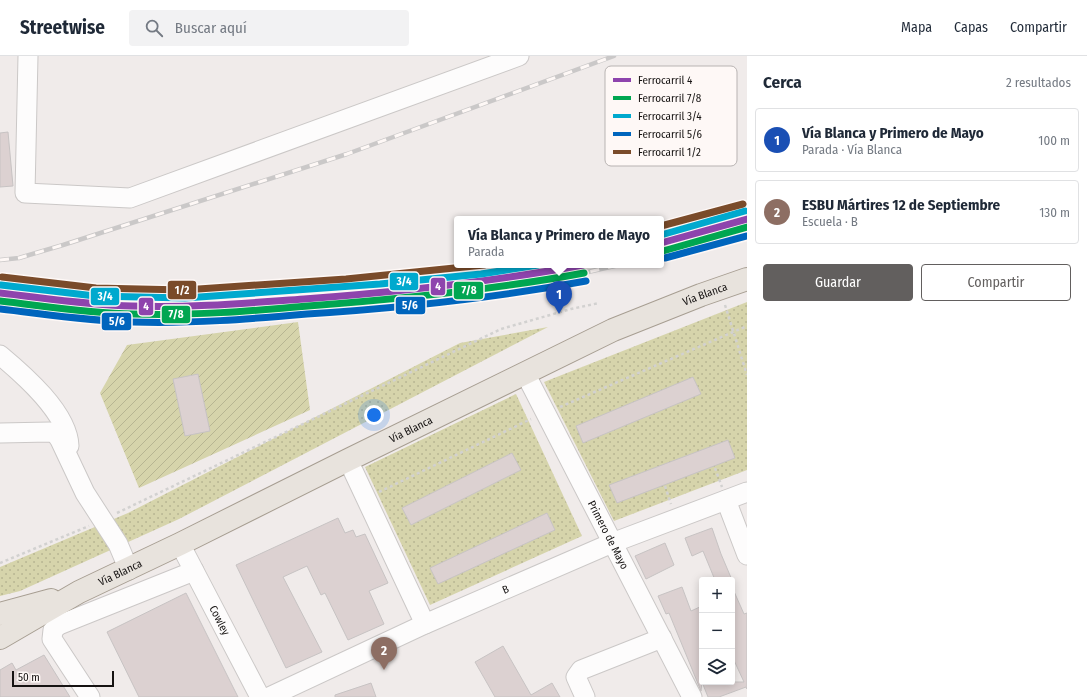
<!DOCTYPE html>
<html lang="es">
<meta charset="utf-8">
<style>
:root{--surface:#fff;--page:#f2f2f3;--text:#1f2937;--muted:#747a83;--line:#e0e1e3;--accent:#625f5e}
body{margin:0;font-family:"Fira Sans Condensed",sans-serif;background:var(--page);color:var(--text)}
.controls{position:absolute;right:12px;bottom:12px;display:grid;overflow:hidden;border-radius:4px;box-shadow:0 2px 10px #0003}
.controls button{width:36px;height:36px;display:grid;place-items:center;padding:0;border:0;border-bottom:1px solid var(--line);background:var(--surface);color:var(--text);font:20px sans-serif}
.scale{position:absolute;left:12px;bottom:10px;width:102px;box-sizing:border-box;padding-left:4px;border:2px solid #161312;border-top:0;font-size:11px;line-height:14px;white-space:nowrap;color:#161312;-webkit-text-stroke:3px #fef8f6;paint-order:stroke}
.you{position:absolute;left:374px;top:359px;width:14px;height:14px;margin:-10px;border:3px solid #fff;border-radius:50%;background:#1a73e8;box-shadow:0 0 0 6px #1a73e833}
.badge{display:grid;place-items:center;width:26px;height:26px;border-radius:50%;background:var(--accent);color:#fff;font-size:13px;font-weight:700}
.pin{position:absolute;translate:-50% -33px;filter:drop-shadow(0 1px 2px #0008)}
.pin::after{content:'';position:absolute;top:21px;width:14px;height:12px;background:inherit;clip-path:polygon(0 0,100% 0,50% 100%)}
.popup{position:absolute;left:454px;top:160px;width:210px;height:52px;box-sizing:border-box;display:grid;place-content:center;border-radius:4px;background:var(--surface);filter:drop-shadow(0 1px 3px #0005);font-size:13px;white-space:nowrap;color:var(--muted)}
.popup b{font-size:15px;color:var(--text)}
.popup::after{content:'';position:absolute;left:50%;top:100%;margin-left:-8px;border:8px solid transparent;border-top-color:var(--surface)}
.list{margin:0;padding:0;list-style:none}
h2{display:flex;justify-content:space-between;align-items:center;height:52px;margin:0;padding:0 16px;font-size:17px}
h2 small{font-size:13px;font-weight:400;color:var(--muted)}
.list li{display:grid;grid-template-columns:26px 1fr auto;gap:12px;align-items:center;box-sizing:border-box;height:64px;margin:0 8px 8px;padding:0 8px;border:1px solid var(--line);border-radius:4px}
.list b{display:block;font-size:15px;white-space:nowrap}
.list p{margin:0;font-size:13px;white-space:nowrap;color:var(--muted)}
.list em{font-size:13px;font-style:normal;color:var(--muted)}
.actions{display:flex;gap:8px;padding:12px 16px}
.actions a{flex:1;padding:9px 0;border:1px solid var(--accent);border-radius:4px;text-align:center;font-size:14px;color:var(--accent)}
.actions .main{background:var(--accent);color:#fff}
.icon{flex:none;width:22px;height:22px;fill:none;stroke:currentColor;stroke-width:2;stroke-linecap:round;stroke-linejoin:round}
.map{position:relative;flex:none;width:747px;height:641px;overflow:hidden}
header{display:flex;align-items:center;gap:24px;box-sizing:border-box;height:56px;padding:0 20px;background:var(--surface);border-bottom:1px solid var(--line)}
header strong{font-size:19px}
nav{display:flex;gap:22px;margin-inline-start:auto;font-size:14px}
.search{width:280px;height:36px;background:var(--page);display:flex;align-items:center;gap:10px;box-sizing:border-box;padding:0 14px;border-radius:4px;color:var(--muted);font-size:15px}
main{display:flex}
aside{flex:1;background:var(--surface)}
.map>svg:first-child{display:block}
</style>
<header>
<strong>Streetwise</strong>
<div class="search"><svg class="icon" aria-label="search" viewBox="0 0 24 24"><circle cx="10" cy="10" r="6"/><path d="M15 15l6 6"/></svg>Buscar aquí</div>
<nav><a>Mapa</a><a>Capas</a><a>Compartir</a></nav>
</header>
<main>
<div class="map">
<svg width="747" height="641" viewBox="0 0 747 641">
<defs>
<pattern id="grass-dots" width="8" height="8" patternUnits="userSpaceOnUse"><rect width="8" height="8" fill="#d6d4ab"/><path d="M2 2h.1M6 6h.1" fill="none" stroke="#b7b592" stroke-width="1.8" stroke-linecap="round"/></pattern>
<pattern id="garden-furrows" width="10" height="10" patternUnits="userSpaceOnUse"><rect width="10" height="10" fill="#d6d4ab"/><path d="M-1 1l2-2M0 10L10 0M9 11l2-2" fill="none" stroke="#b7b592"/></pattern>
</defs>
<rect width="100%" height="100%" fill="#f0ebea"/>
<g fill="url(#grass-dots)">
<polygon points="747,246 747,414 614,465 544,326"/>
<polygon points="548,271 179,463 20,535 0,540 0,511 128,457 460,287"/>
<polygon points="516,338 582,480 430,549 365,411"/>
</g>
<polygon fill="url(#garden-furrows)" points="298,266 310,354 139,432 100,337 127,289"/>
<g fill="#dcd1d1" stroke="#c7c3c3">
<polygon points="8,76 13,130 0,131 0,77"/>
<polygon points="198,318 210,375 185,380 173,323"/>
<polygon points="693,321 701,338 583,387 576,370"/>
<polygon points="728,384 735,402 617,447 609,429"/>
<polygon points="512,397 521,414 411,469 402,452"/>
<polygon points="547,457 555,474 438,528 430,512"/>
<polygon points="338,462 345,477 353,474 356,481 365,478 388,527 369,535 384,568 348,584 325,537 321,539 307,510 283,521 322,596 286,612 236,509"/>
<polygon points="712,472 721,498 732,524 715,524 703,495 692,500 685,482"/>
<polygon points="665,487 674,509 646,523 635,500"/>
<polygon points="682,531 691,555 702,550 702,626 744,626 732,600 732,531 744,558 747,557 747,633 746,631 719,641 708,641 702,626 701,635 669,557 666,558 658,540"/>
<polygon points="186,537 238,641 139,641 107,576"/>
<polygon points="503,590 531,639 552,627 560,641 495,641 475,606"/>
<polygon points="44,599 70,641 0,641 0,614 12,607 16,614"/>
<polygon points="371,627 376,641 335,641 335,639"/>
</g>
<g fill="none" stroke-linecap="round" stroke-linejoin="round">
<g stroke="#cbc8c7" stroke-width="21">
<g id="minor">
<polyline points="28,0 25,137 130,142 519,0"/>
<path d="M0,299C24,319 68,357 69,390"/>
<path id="s1" d="M525,317L692,641"/>
<polyline points="0,377 50,376 56,378 60,384 85,437 118,488 129,514"/>
<polyline points="348,404 425,568"/>
<polyline points="726,444 747,499"/>
<path id="s2" d="M180,488L260,641"/>
<polyline points="90,641 52,583 53,574 59,569 194,515"/>
<path id="s3" d="M269,641L425,568L612,487L747,436"/>
<polyline points="585,641 576,621 581,614 662,582"/>
</g>
</g>
<g stroke="#a79e92" stroke-width="24">
<g id="major">
<polyline points="0,558 51,544"/>
<path id="s4" d="M0,582L79,536L180,488L348,404L613,274L701,239L747,223"/>
</g>
</g>
<g stroke="#d2d1d0" stroke-width="2.5" stroke-dasharray="3 3" stroke-linecap="butt">
<polyline points="725,249 747,319"/>
<polyline points="560,351 747,270"/>
<polyline points="715,412 722,431"/>
<polyline points="665,430 671,448"/>
<polyline points="379,436 531,363"/>
<polyline points="117,457 501,273 571,253 599,247"/>
<polyline points="0,507 89,470"/>
</g>
<use href="#minor" stroke="#fdfcfc" stroke-width="19"/>
<use href="#major" stroke="#e8e3dd" stroke-width="22"/>
<g stroke="#cac8c8" stroke-width="4.5">
<g id="rail">
<polyline points="661,178 747,154"/>
<polyline points="661,198 747,173"/>
<polyline points="0,204 19,202 63,189 347,98 614,0"/>
<polyline points="0,226 109,238 170,239 277,235 384,227 456,221 543,209"/>
<polyline points="0,245 105,258 171,258 278,254 387,245 539,227 619,209"/>
</g>
</g>
<use href="#rail" stroke="#fef8f6" stroke-width="3" stroke-dasharray="9" stroke-linecap="butt"/>
<g stroke="#fef8f6" stroke-width="10">
<g id="rail-1">
<polyline points="661,187 747,163"/>
<path d="M0,237C44,242 88,249 132,250C190,252 247,247 304,243C398,236 491,226 583,209"/>
</g>
</g>
<g stroke="#fef8f6" stroke-width="10">
<g id="rail-2">
<polyline points="663,195 747,171"/>
<path d="M0,245C44,250 88,257 133,258C191,260 250,255 308,250C401,243 493,234 584,217"/>
</g>
</g>
<g stroke="#fef8f6" stroke-width="10">
<g id="rail-3">
<polyline points="661,179 745,155"/>
<polyline points="1,229 95,240 185,242 380,228 481,218 538,209"/>
</g>
</g>
<g stroke="#fef8f6" stroke-width="10">
<g id="rail-4">
<polyline points="665,202 747,180"/>
<path d="M0,253C44,258 88,265 132,266C191,268 249,263 307,258C401,252 494,242 586,225"/>
</g>
</g>
<g stroke="#fef8f6" stroke-width="10">
<g id="rail-5">
<polyline points="661,170 743,148"/>
<polyline points="2,221 96,232 184,234 346,223 484,209"/>
</g>
</g>
<use href="#rail-1" stroke="#8e44ad" stroke-width="7"/>
<use href="#rail-2" stroke="#00a651" stroke-width="7"/>
<use href="#rail-3" stroke="#00a9ce" stroke-width="7"/>
<use href="#rail-4" stroke="#0065bd" stroke-width="7"/>
<use href="#rail-5" stroke="#7a4b2a" stroke-width="7"/>
</g>
<g text-anchor="middle" stroke-width="3.5" stroke-linejoin="round" paint-order="stroke">
<g font-size="11" fill="#161312" stroke="#fef8f6">
<text dy="4" stroke="none"><textPath href="#s4" startOffset="785">Vía Blanca</textPath></text>
<text dy="4" stroke="none"><textPath href="#s4" startOffset="461">Vía Blanca</textPath></text>
<text dy="4" stroke="none"><textPath href="#s1" startOffset="182">Primero de Mayo</textPath></text>
<text dy="4" stroke="none"><textPath href="#s4" startOffset="137">Vía Blanca</textPath></text>
<text dy="4" stroke="none"><textPath href="#s3" startOffset="260">B</textPath></text>
<text dy="4" stroke="none"><textPath href="#s2" startOffset="86">Cowley</textPath></text>
</g>
</g>
<rect x="605" y="10" width="132" height="100" rx="6" fill="#fef8f6" stroke="#b8b3b2" stroke-width="1"/>
<rect x="613" y="22" width="18" height="4" fill="#8e44ad"/>
<rect x="613" y="40" width="18" height="4" fill="#00a651"/>
<rect x="613" y="58" width="18" height="4" fill="#00a9ce"/>
<rect x="613" y="76" width="18" height="4" fill="#0065bd"/>
<rect x="613" y="94" width="18" height="4" fill="#7a4b2a"/>
<g font-size="11" fill="#161312">
<text x="638" y="28">Ferrocarril 4</text>
<text x="638" y="46">Ferrocarril 7/8</text>
<text x="638" y="64">Ferrocarril 3/4</text>
<text x="638" y="82">Ferrocarril 5/6</text>
<text x="638" y="100">Ferrocarril 1/2</text>
</g>
<g stroke="#fef8f6" stroke-width="1.5">
<rect x="389" y="216" width="30" height="19" rx="4" fill="#00a9ce"/>
<rect x="430" y="221" width="16" height="19" rx="4" fill="#8e44ad"/>
<rect x="167" y="224" width="30" height="20" rx="4" fill="#7a4b2a"/>
<rect x="453" y="225" width="31" height="19" rx="4" fill="#00a651"/>
<rect x="90" y="231" width="30" height="19" rx="4" fill="#00a9ce"/>
<rect x="395" y="240" width="31" height="19" rx="4" fill="#0065bd"/>
<rect x="138" y="241" width="16" height="19" rx="4" fill="#8e44ad"/>
<rect x="161" y="249" width="30" height="19" rx="4" fill="#00a651"/>
<rect x="101" y="256" width="31" height="19" rx="4" fill="#0065bd"/>
</g>
<g font-size="11" text-anchor="middle" font-weight="bold" fill="#fff">
<text x="404" y="229">3/4</text>
<text x="438" y="234">4</text>
<text x="182" y="238">1/2</text>
<text x="469" y="238">7/8</text>
<text x="105" y="244">3/4</text>
<text x="410" y="253">5/6</text>
<text x="146" y="254">4</text>
<text x="176" y="262">7/8</text>
<text x="117" y="269">5/6</text>
</g>
</svg>
<div class="controls">
<button>+</button>
<button>−</button>
<button><svg class="icon" aria-label="layers" viewBox="0 0 24 24"><path d="M12 4l9 5-9 5-9-5zM3 14l9 5 9-5"/></svg></button>
</div>
<div class="scale">50 m</div>
<div class="you"></div>
<div class="pin badge" style="left:559px;top:258px;background:#1a4fb4">1</div>
<div class="popup"><b>Vía Blanca y Primero de Mayo</b>Parada</div>
<div class="pin badge" style="left:384px;top:614px;background:#8d6e63">2</div>
</div>
<aside>
<h2>Cerca<small>2 resultados</small></h2>
<ul class="list">
<li><span class="badge" style="background:#1a4fb4">1</span><div><b>Vía Blanca y Primero de Mayo</b><p>Parada · Vía Blanca</p></div><em>100 m</em></li>
<li><span class="badge" style="background:#8d6e63">2</span><div><b>ESBU Mártires 12 de Septiembre</b><p>Escuela · B</p></div><em>130 m</em></li>
</ul>
<div class="actions"><a class="main">Guardar</a><a>Compartir</a></div>
</aside>
</main>
